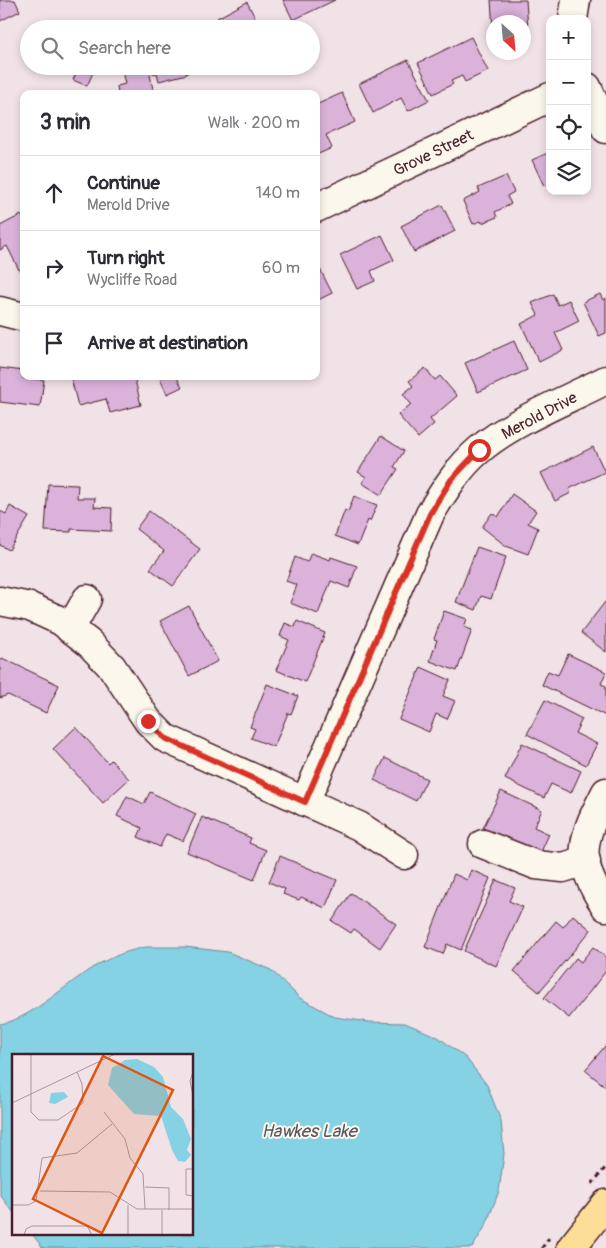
<!DOCTYPE html>
<meta charset="utf-8">
<style>
:root{--surface:#fff;--page:#f2f2f3;--text:#2b2b33;--muted:#7c7c81;--line:#e1e1e2}
body{margin:0;font-family:Pangolin,sans-serif;background:var(--page);color:var(--text)}
.controls{position:absolute;right:15px;top:15px;display:grid;overflow:hidden;border-radius:10px;box-shadow:0 2px 8px #0003}
.controls button{width:45px;height:45px;display:grid;place-items:center;padding:0;border:0;border-bottom:1px solid var(--line);background:var(--surface);color:var(--text);font:25px sans-serif}
.compass{position:absolute;left:486px;top:15px;width:45px;height:45px;border-radius:50%;background:var(--surface);box-shadow:0 2px 8px #0003;rotate:154deg}
.stop{position:absolute;width:15px;height:15px;margin:-11px;border:4px solid #d93025;border-radius:50%;background:#fff}
.stop.end{background:#d93025;border-color:#fff;box-shadow:0 1px 5px #0008}
.list{margin:0;padding:0;list-style:none}
h2{display:flex;justify-content:space-between;align-items:center;height:65px;margin:0;padding:0 20px;font-size:21px}
h2 small{font-size:16px;font-weight:400;color:var(--muted)}
.list li{display:grid;grid-template-columns:32px 1fr auto;gap:15px;align-items:center;box-sizing:border-box;height:75px;padding:0 20px;border-top:1px solid var(--line)}
.list b{display:block;font-size:19px;white-space:nowrap}
.list p{margin:0;font-size:16px;white-space:nowrap;color:var(--muted)}
.list em{font-size:16px;font-style:normal;color:var(--muted)}
.icon{flex:none;width:28px;height:28px;fill:none;stroke:currentColor;stroke-width:2;stroke-linecap:round;stroke-linejoin:round}
.map{position:relative;flex:none;width:606px;height:1248px;overflow:hidden}
.search{position:absolute;background:var(--surface);box-shadow:0 2px 8px #0003;left:20px;top:20px;width:300px;height:55px;display:flex;align-items:center;gap:12px;box-sizing:border-box;padding:0 18px;border-radius:28px;color:var(--muted);font-size:19px}
.panel{position:absolute;background:var(--surface);box-shadow:0 2px 8px #0003;left:20px;top:90px;width:300px;height:290px;border-radius:10px}
.map>svg:first-child{display:block}
</style>
<div class="map">
<svg width="606" height="1248" viewBox="0 0 606 1248">
<rect width="100%" height="100%" fill="#f1e2e7"/>
<filter id="ink" filterUnits="userSpaceOnUse"><feTurbulence type="fractalNoise" baseFrequency=".02" numOctaves="2"/><feDisplacementMap in="SourceGraphic" scale="10" xChannelSelector="R" yChannelSelector="G"/><feConvolveMatrix kernelMatrix="1 2 1 2 8 2 1 2 1" color-interpolation-filters="sRGB"/></filter>
<g filter="url(#ink)">
<path fill="#84d2e3" stroke="#6d8a99" d="M146,947H185L228,952L271,970L300,998L335,1017L368,1022L405,1023L438,1037L466,1058L487,1085L501,1121L504,1154L499,1191L486,1225L472,1248H43L32,1234H192V1056H14V1213L0,1195V1024C31,1020 71,979 99,964C113,956 131,950 146,947Z"/>
<g fill="#dab2da" stroke="#4a1f2b">
<polygon points="0,0 15,0 20,11 0,21"/>
<polygon points="283,0 335,0 293,20"/>
<polygon points="491,0 526,0 528,29 524,29 524,22 494,22 494,44"/>
<polygon points="247,2 261,29 216,29 215,28 221,25 217,18"/>
<polygon points="471,37 488,71 465,82 462,76 451,81 453,84 433,94 418,63"/>
<polygon points="408,60 429,100 408,111 401,98 373,113 359,84"/>
<polygon points="69,66 96,66 87,86 73,80 77,71 68,68"/>
<polygon points="121,66 185,66 187,74 159,81 157,73 150,75 154,94 118,94 117,86 125,84"/>
<polygon points="342,93 355,122 326,135 332,148 316,155 316,105"/>
<polygon points="550,152 550,183 544,186 532,160"/>
<polygon points="506,176 514,192 507,196 511,204 495,212 497,217 482,223 481,221 473,224 463,201 480,192 478,188"/>
<polygon points="442,205 455,231 414,252 401,226"/>
<polygon points="21,215 24,220 24,268 19,270 7,246 0,250 0,226"/>
<polygon points="382,235 394,260 371,271 375,281 357,289 340,255"/>
<polygon points="320,269 332,293 316,301 316,271"/>
<polygon points="553,294 558,305 569,300 579,321 555,333 563,350 539,362 521,324 538,315 532,303"/>
<polygon points="600,294 603,300 606,298 606,333 599,336 583,302"/>
<polygon points="514,341 527,370 478,392 465,363"/>
<polygon points="0,368 24,371 23,378 44,380 40,407 0,402"/>
<polygon points="425,368 435,380 440,376 457,396 430,419 434,424 418,438 398,415 411,404 403,394 413,386 409,381"/>
<polygon points="77,376 134,376 141,405 110,413 106,399 78,406 71,378"/>
<polygon points="176,376 182,387 167,394 160,379 164,376"/>
<polygon points="381,436 404,451 394,467 398,469 381,495 362,483 366,477 358,472"/>
<polygon points="593,447 605,472 569,489 571,493 555,501 541,473"/>
<polygon points="48,484 78,485 77,498 95,498 94,507 112,508 111,531 71,529 71,532 45,531"/>
<polygon points="512,494 536,511 528,523 538,528 528,554 506,546 482,527 492,513 498,517"/>
<polygon points="354,496 377,505 370,521 368,520 358,545 335,536 345,510 348,512"/>
<polygon points="10,506 29,517 9,550 0,545 0,511 6,514"/>
<polygon points="149,511 200,549 173,586 150,569 164,551 136,529"/>
<polygon points="477,547 506,557 491,599 481,596 476,610 456,602"/>
<polygon points="311,553 330,560 331,557 357,566 349,588 331,581 318,614 290,603 297,585 286,581 295,557 307,562"/>
<polygon points="605,602 606,603 606,652 581,633"/>
<polygon points="189,606 218,661 189,676 160,621"/>
<polygon points="444,611 467,619 464,627 472,630 457,671 430,661 437,640 434,639"/>
<polygon points="297,621 325,633 305,682 276,670 289,640 280,636 285,623 295,627"/>
<polygon points="568,654 606,672 601,684 606,686 606,716 542,685 548,671 558,675"/>
<polygon points="2,658 59,685 46,713 8,695 0,698 0,663"/>
<polygon points="421,667 450,680 443,696 455,701 447,719 436,714 429,732 399,719"/>
<polygon points="267,684 298,696 291,714 288,713 274,747 251,738 255,729 250,727"/>
<polygon points="545,700 582,719 575,733 597,744 586,765 527,734"/>
<polygon points="76,727 108,763 111,760 129,779 103,803 53,749"/>
<polygon points="522,743 581,771 571,793 551,784 544,798 505,779"/>
<polygon points="385,758 427,779 416,801 374,780"/>
<polygon points="501,791 542,810 534,827 549,834 540,854 483,828"/>
<polygon points="150,792 196,814 183,841 166,834 160,847 138,837 142,828 117,816 127,796 144,804"/>
<polygon points="202,817 251,838 249,843 266,850 254,880 187,852"/>
<polygon points="280,856 337,880 325,908 301,897 299,900 283,894 285,889 269,882"/>
<polygon points="471,870 490,878 461,950 447,944 443,954 425,947 454,874 467,880"/>
<polygon points="496,880 515,888 509,901 523,907 496,966 464,951"/>
<polygon points="351,893 396,924 380,948 354,929 351,933 332,921"/>
<polygon points="573,915 591,930 539,992 514,971 556,921 563,927"/>
<polygon points="593,947 606,957 606,971 569,1018 544,998 576,958 581,962"/>
<polygon points="606,1045 606,1087 585,1070"/>
</g>
<g fill="none" stroke-linecap="round" stroke-linejoin="round">
<g stroke="#4a1f2b" stroke-width="31">
<g id="minor">
<polyline points="573,19 576,0"/>
<polyline points="587,87 606,129"/>
<polyline points="316,208 550,97"/>
<polyline points="0,311 24,317"/>
<polyline points="0,601 30,607 61,621 89,643 112,667 148,721 165,738 359,826 404,855"/>
<polyline points="70,629 87,599"/>
<path d="M606,792C598,808 587,827 585,846C582,867 595,891 606,907"/>
<path d="M305,802L430,514C444,491 458,468 479,450C511,422 567,400 606,380"/>
<polyline points="483,844 536,865 563,868 586,861"/>
</g>
</g>
<g stroke="#4a1f2b" stroke-width="31">
<polyline id="major" points="571,1248 606,1204"/>
</g>
<g stroke="#4a1f2b" stroke-width="3" stroke-dasharray="4 4" stroke-linecap="butt">
<polyline points="592,1184 606,1167"/>
<polyline points="542,1248 549,1238"/>
</g>
<use href="#minor" stroke="#fbf7ec" stroke-width="28"/>
<use href="#major" stroke="#fcde96" stroke-width="28"/>
</g>
</g>
<g fill="none" stroke-linecap="round" stroke-linejoin="round" filter="url(#ink)">
<polyline stroke="#d93025" stroke-width="6" points="148,721 165,738 305,802 430,514 451,480 479,450"/>
</g>
<g text-anchor="middle" stroke-width="4" stroke-linejoin="round" paint-order="stroke">
<g font-size="16" fill="#4a1f2b" stroke="#fbf7ec">
<text transform="translate(433 152) rotate(-26)" y="6">Grove Street</text>
<text transform="translate(539 415) rotate(-28)" y="6">Merold Drive</text>
</g>
<g font-size="18" font-style="italic" fill="#5b5562" stroke="#fbf7ec">
<text x="309" y="1137">Hawkes Lake</text>
</g>
</g>
<g transform="translate(12 1054)">
<rect width="181" height="181" fill="#f1e2e7"/>
<path d="M125,5L142,13L151,23L159,53L171,65L179,85L175,96L179,101L173,108L166,107L160,96L149,62L122,60L96,31L100,14L113,6ZM52,38L56,43L43,50L37,49L39,39Z" fill="#84d2e3"/>
<path fill="none" stroke="#ae949c" stroke-width="1" d="M19,0V58L27,66H46L71,49L70,30L65,18M182,15L178,27L182,47M0,49L103,0M92,58L113,85L118,104L131,120L133,155M182,115H174V141L182,142M133,133L157,134V156M28,137L98,138L125,155H182M0,151H16L24,147L30,104L65,99L100,70M12,181L14,175L20,172H75L80,181M116,181V151M150,181V156"/>
<path fill="#e0560e" fill-opacity="0.15" stroke="#e0560e" stroke-width="2.5" d="M91,2L161,36L90,179L21,145Z"/>
<rect width="181" height="181" fill="none" stroke="#4a1f2b" stroke-width="2.5"/>
</g>
</svg>
<div class="controls">
<button>+</button>
<button>−</button>
<button><svg class="icon" aria-label="locate" viewBox="0 0 24 24"><circle cx="12" cy="12" r="6"/><path d="M12 2v4M12 18v4M2 12h4M18 12h4"/></svg></button>
<button><svg class="icon" aria-label="layers" viewBox="0 0 24 24"><path d="M12 4l9 5-9 5-9-5zM3 14l9 5 9-5"/></svg></button>
</div>
<svg class="compass" viewBox="-18 -18 36 36"><path d="M0-13l5 13h-10z" fill="#e53935"/><path d="M0 13l5-13h-10z" fill="#7c7c81"/></svg>
<div class="stop" style="left:479px;top:450px"></div>
<div class="stop end" style="left:148px;top:721px"></div>
<div class="search"><svg class="icon" aria-label="search" viewBox="0 0 24 24"><circle cx="10" cy="10" r="6"/><path d="M15 15l6 6"/></svg>Search here</div>
<section class="panel">
<h2>3 min<small>Walk · 200 m</small></h2>
<ul class="list">
<li><svg class="icon" aria-label="ahead" viewBox="0 0 24 24"><path d="M12 20V5M6 11l6-6 6 6"/></svg><div><b>Continue</b><p>Merold Drive</p></div><em>140 m</em></li>
<li><svg class="icon" aria-label="right" viewBox="0 0 24 24"><path d="M7 20v-9h11M14 6l5 5-5 5"/></svg><div><b>Turn right</b><p>Wycliffe Road</p></div><em>60 m</em></li>
<li><svg class="icon" aria-label="arrive" viewBox="0 0 24 24"><path d="M6 21V4h12l-3 4 3 4H6"/></svg><div><b>Arrive at destination</b></div></li>
</ul>
</section>
</div>
